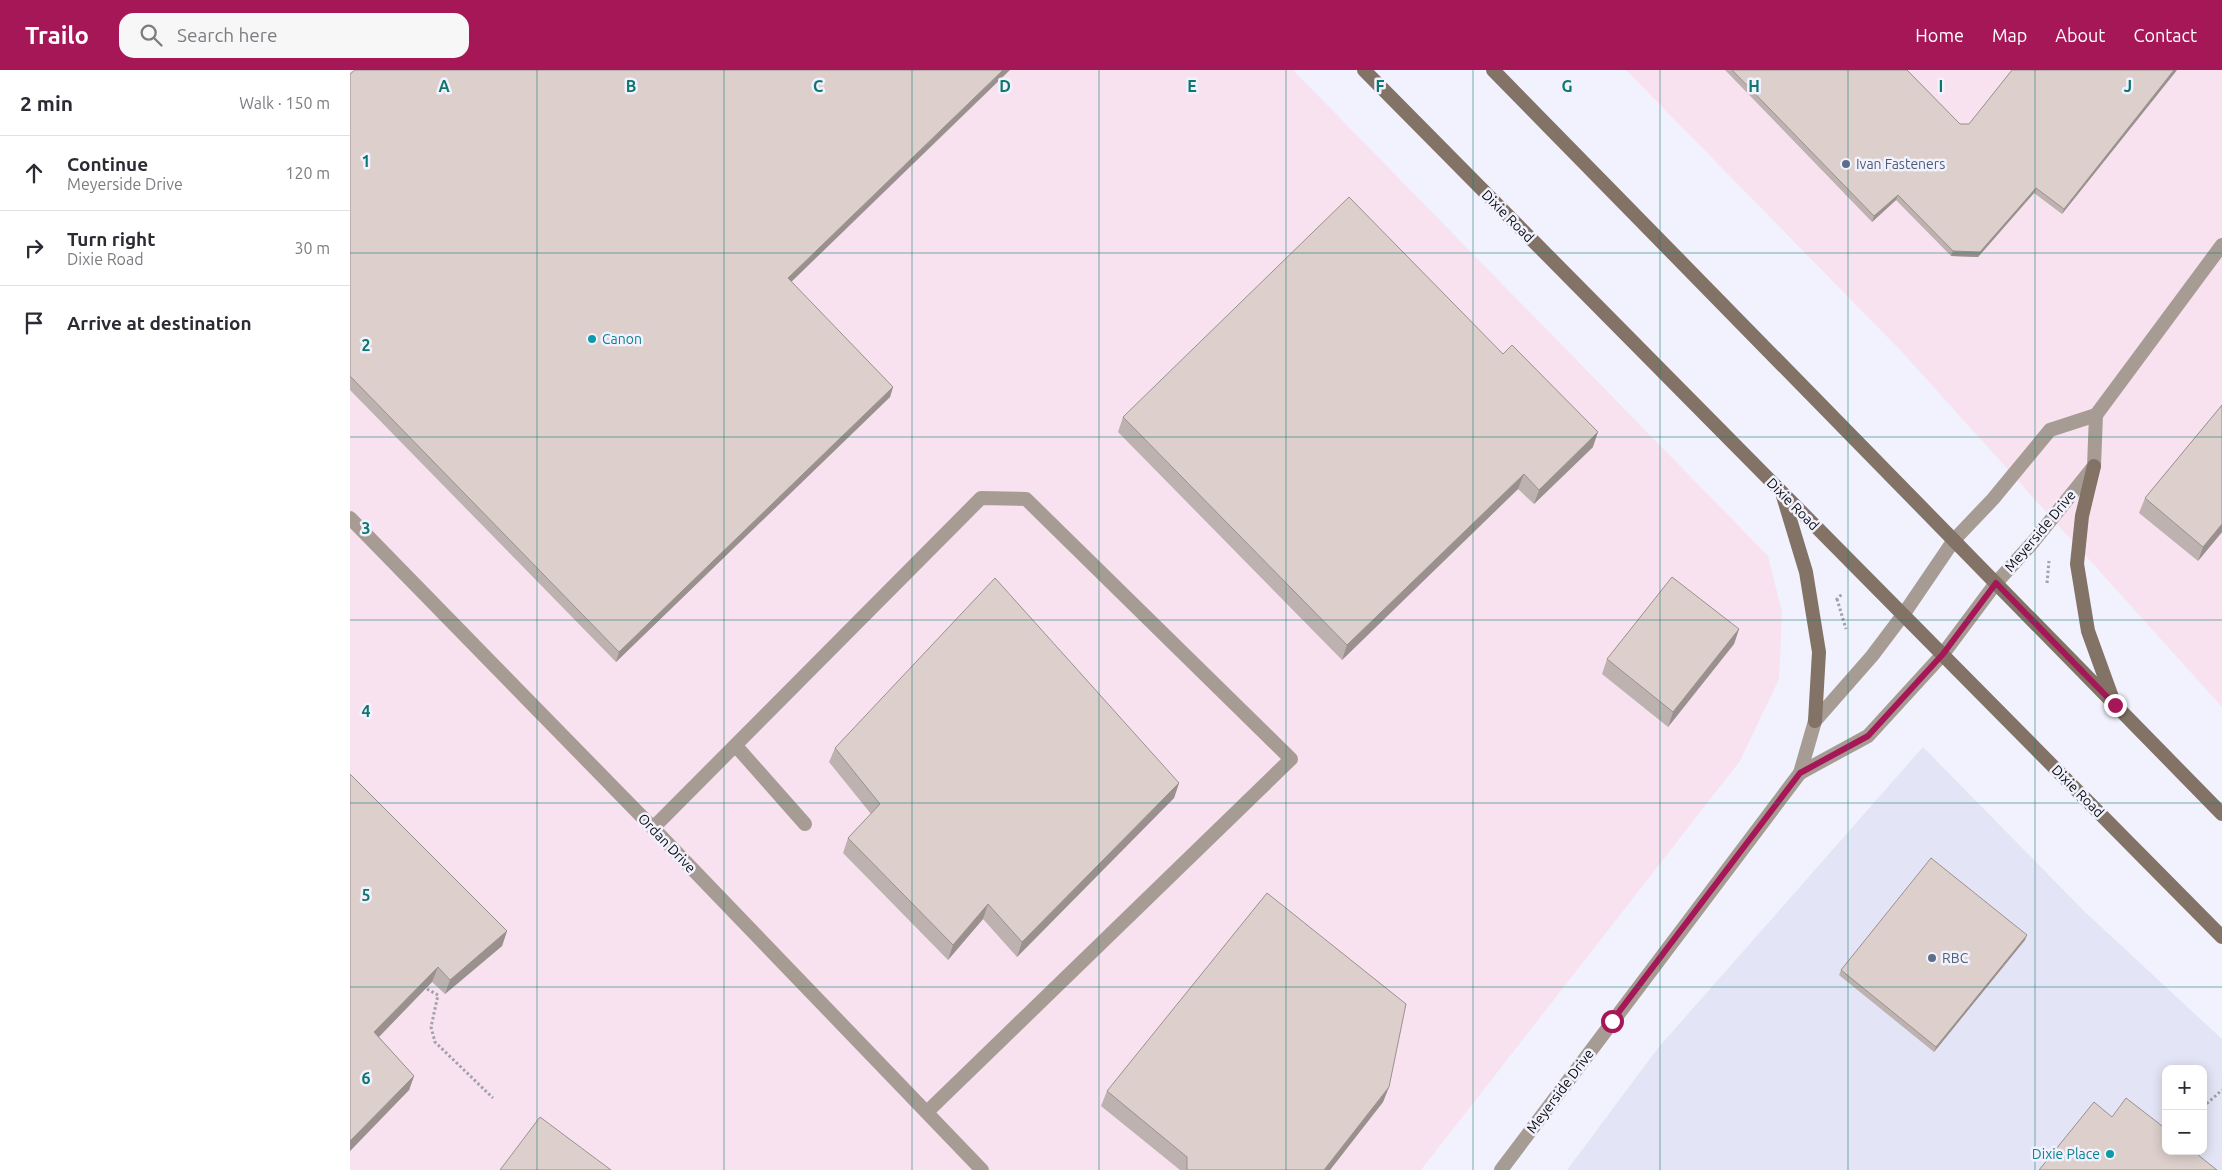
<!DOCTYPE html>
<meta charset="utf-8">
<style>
:root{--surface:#fff;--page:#f7f7f7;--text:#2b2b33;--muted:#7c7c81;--line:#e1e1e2;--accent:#a61758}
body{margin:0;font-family:Ubuntu,sans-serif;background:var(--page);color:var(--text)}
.controls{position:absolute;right:15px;bottom:15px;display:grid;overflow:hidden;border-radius:10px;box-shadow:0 2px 12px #0003}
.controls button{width:45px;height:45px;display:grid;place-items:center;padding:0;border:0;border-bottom:1px solid var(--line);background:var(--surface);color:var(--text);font:25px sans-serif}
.stop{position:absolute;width:15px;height:15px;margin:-11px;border:4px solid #a61758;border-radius:50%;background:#fff}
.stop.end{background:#a61758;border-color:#fff;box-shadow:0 1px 5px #0008}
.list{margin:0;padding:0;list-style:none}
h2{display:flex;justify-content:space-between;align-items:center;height:65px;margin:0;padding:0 20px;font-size:21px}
h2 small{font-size:16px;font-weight:400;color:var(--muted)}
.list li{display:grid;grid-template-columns:32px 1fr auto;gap:15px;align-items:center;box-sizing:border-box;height:75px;padding:0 20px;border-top:1px solid var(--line)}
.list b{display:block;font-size:19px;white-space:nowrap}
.list p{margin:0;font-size:16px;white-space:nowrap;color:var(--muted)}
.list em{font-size:16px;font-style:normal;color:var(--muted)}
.icon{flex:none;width:28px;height:28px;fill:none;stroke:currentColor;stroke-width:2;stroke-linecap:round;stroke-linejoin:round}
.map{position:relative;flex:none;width:1872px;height:1100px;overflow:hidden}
header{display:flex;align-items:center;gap:30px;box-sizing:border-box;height:70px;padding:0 25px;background:var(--accent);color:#fff}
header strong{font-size:24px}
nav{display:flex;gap:28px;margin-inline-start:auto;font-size:18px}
.search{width:350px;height:45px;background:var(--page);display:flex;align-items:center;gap:12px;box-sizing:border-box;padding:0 18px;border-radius:15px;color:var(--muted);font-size:19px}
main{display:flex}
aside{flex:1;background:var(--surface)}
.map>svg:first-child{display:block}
</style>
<header>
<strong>Trailo</strong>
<div class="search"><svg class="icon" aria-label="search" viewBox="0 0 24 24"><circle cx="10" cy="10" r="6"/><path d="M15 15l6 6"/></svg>Search here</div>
<nav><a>Home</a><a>Map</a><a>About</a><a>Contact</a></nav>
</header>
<main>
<aside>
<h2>2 min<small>Walk · 150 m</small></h2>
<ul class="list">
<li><svg class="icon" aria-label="ahead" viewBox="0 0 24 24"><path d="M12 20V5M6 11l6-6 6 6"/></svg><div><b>Continue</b><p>Meyerside Drive</p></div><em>120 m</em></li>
<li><svg class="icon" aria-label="right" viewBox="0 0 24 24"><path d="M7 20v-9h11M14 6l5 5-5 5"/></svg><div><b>Turn right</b><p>Dixie Road</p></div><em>30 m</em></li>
<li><svg class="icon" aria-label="arrive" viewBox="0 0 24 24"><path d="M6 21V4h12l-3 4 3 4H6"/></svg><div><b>Arrive at destination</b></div></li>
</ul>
</aside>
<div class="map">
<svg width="1872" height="1100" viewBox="0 0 1872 1100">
<rect width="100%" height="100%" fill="#f1f2fe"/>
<path fill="#e3e5f6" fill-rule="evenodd" d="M1573,677L1735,842L1872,969V1100H1217L1308,978ZM1816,999H1853V1081H1816Z"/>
<g fill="#f8e2ef">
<polygon points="0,0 943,0 1418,486 1432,542 1429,609 1390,691 1071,1100 0,1100"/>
<polygon points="1276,0 1872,0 1872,637 1552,282"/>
</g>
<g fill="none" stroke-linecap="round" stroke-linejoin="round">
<g stroke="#a0a1aa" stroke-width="3" stroke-dasharray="2.5 2.5" stroke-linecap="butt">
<polyline points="1697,513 1699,491"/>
<polyline points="1487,529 1496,559"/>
<polyline points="1486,530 1492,524"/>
<polyline points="77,919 88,925 81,957 85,972 143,1028"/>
<polyline points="1853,1037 1872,1020"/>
</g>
<g stroke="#a79c94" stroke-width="14">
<polyline points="386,676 455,754"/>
<polyline points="303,758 631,428 676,429 941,689 577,1042"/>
</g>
<polyline stroke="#a79c94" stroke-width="14" points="0,448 303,758 632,1100"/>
<g stroke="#a79c94" stroke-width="14">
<polyline points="1450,703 1518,666 1593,584 1646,513 1684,471 1744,396 1746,345 1872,175"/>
<polyline points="1151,1100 1450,703 1465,651 1522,586 1553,545 1604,470 1643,429 1700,360 1746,345"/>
</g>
<g stroke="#827366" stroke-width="14">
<polyline points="1014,0 1872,867"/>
<polyline points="1143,0 1872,744"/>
<polyline points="1744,396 1732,446 1727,494 1738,561 1763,630"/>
<polyline points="1433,426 1456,502 1469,582 1465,651"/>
</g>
</g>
<g fill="#bdb2af">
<polygon points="1375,0 1557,0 1610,54 1619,54 1662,0 1827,0 1712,144 1684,123 1628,187 1601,186 1546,130 1522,152"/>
<polygon points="0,4 441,212 543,317 540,327 266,592 0,320"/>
<polygon points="1872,335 1872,462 1848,491 1789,443 1795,428"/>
<polygon points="773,347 1243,377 1184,434 1168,419 992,590 768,362"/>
<polygon points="1389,559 1384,574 1318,657 1252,604 1257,589"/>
<polygon points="485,678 829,713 824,728 667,887 633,849 598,890 493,783 498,768 521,744 479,692"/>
<polygon points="0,704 157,861 152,876 95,924 82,912 29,967 64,1006 59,1020 0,1081"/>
<polygon points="1675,870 1584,982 1489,905 1491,900"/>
<polygon points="1039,1017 1033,1032 980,1100 830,1100 751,1036 757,1021"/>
</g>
<g fill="#9a918f">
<polygon points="653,0 660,0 434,219 438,208"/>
<polygon points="1824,0 1827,0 1712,144 1714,139"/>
<polygon points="1686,118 1684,123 1628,187 1601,186 1603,181"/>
<polygon points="1548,125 1546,130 1522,152 1524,146"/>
<polygon points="543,317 540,327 266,592 269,582"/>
<polygon points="1248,362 1243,377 1184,434 1189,420"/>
<polygon points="1174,404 1168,419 992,590 997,575"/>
<polygon points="1872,454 1872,462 1848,491 1853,477"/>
<polygon points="1389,559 1384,574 1318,657 1323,642"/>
<polygon points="829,713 824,728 667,887 672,872"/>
<polygon points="638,834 633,849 598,890 603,875"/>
<polygon points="157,861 152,876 95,924 100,910"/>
<polygon points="1677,865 1675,870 1584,982 1586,977"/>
<polygon points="88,897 82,912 19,977 24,962"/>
<polygon points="64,1006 59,1020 0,1081 0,1071"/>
<polygon points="1039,1017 1033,1032 980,1100 974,1100"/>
</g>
<g fill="#dccfcc" stroke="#9a918f">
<polygon points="5,0 653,0 438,208 543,317 269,582 0,306 0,4"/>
<polygon points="1382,0 1557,0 1610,54 1619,54 1662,0 1824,0 1714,139 1686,118 1630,182 1603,181 1548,125 1524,146"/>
<polygon points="999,127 1153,284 1162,275 1248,362 1189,420 1174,404 997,575 773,347"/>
<polygon points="1872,335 1872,454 1853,477 1795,428"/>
<polygon points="1322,507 1389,559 1323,642 1257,589"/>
<polygon points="645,508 829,713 672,872 638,834 603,875 498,768 530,734 485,678"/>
<polygon points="0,704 157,861 100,910 88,897 24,962 64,1006 0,1071"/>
<polygon points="1581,788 1677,865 1586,977 1491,900"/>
<polygon points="917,823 1056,934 1039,1017 974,1100 837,1100 837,1087 757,1021"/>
<polygon points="1776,1028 1816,1059 1816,1081 1843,1081 1867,1100 1689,1100 1744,1032 1762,1047"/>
<polygon points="190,1047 261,1100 150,1100"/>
</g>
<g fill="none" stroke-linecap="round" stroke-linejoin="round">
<polyline stroke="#a61758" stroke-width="6" points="1262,951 1450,703 1518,666 1593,584 1646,513 1765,635"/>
</g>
<path fill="none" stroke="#0f766e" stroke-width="1" stroke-opacity="0.55" d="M187,0V1100M374,0V1100M562,0V1100M749,0V1100M936,0V1100M1123,0V1100M1310,0V1100M1498,0V1100M1685,0V1100M0,183H1872M0,367H1872M0,550H1872M0,733H1872M0,917H1872"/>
<g fill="#5c6f8a" stroke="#f1f2fe" stroke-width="2">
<circle cx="1496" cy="94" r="5"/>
<circle cx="1582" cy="888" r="5"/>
</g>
<g fill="#0f9aa8" stroke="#f1f2fe" stroke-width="2">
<circle cx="242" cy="269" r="5"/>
<circle cx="1760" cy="1084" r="5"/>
</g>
<g text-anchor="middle" stroke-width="5" stroke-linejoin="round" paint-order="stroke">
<g font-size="14" fill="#4e5e75" stroke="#f1f2fe" text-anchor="start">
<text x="1506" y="99">Ivan Fasteners</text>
<text x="1592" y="893">RBC</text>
</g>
<g font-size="14" fill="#0c0d10" stroke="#f1f2fe">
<text transform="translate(1158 146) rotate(45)" y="5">Dixie Road</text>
<text transform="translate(1443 434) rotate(45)" y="5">Dixie Road</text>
<text transform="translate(1690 461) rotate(-50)" y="5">Meyerside Drive</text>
<text transform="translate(1728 721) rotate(45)" y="5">Dixie Road</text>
<text transform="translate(317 773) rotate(46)" y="5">Ordan Drive</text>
<text transform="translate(1210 1021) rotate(-53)" y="5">Meyerside Drive</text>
</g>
<g font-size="14" fill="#0d838f" stroke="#f1f2fe" text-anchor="start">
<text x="252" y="274">Canon</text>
<text x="1750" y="1089" text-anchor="end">Dixie Place</text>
</g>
</g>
<g font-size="16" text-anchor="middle" font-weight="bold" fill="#0f766e" stroke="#f1f2fe" stroke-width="5" stroke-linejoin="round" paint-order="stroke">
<text x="94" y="22">A</text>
<text x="281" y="22">B</text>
<text x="468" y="22">C</text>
<text x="655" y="22">D</text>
<text x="842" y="22">E</text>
<text x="1030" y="22">F</text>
<text x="1217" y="22">G</text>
<text x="1404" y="22">H</text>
<text x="1591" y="22">I</text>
<text x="1778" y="22">J</text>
<text x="16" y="97">1</text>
<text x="16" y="281">2</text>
<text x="16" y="464">3</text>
<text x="16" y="647">4</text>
<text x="16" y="831">5</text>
<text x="16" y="1014">6</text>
</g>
</svg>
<div class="controls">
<button>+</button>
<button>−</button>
</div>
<div class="stop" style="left:1262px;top:951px"></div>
<div class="stop end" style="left:1765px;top:635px"></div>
</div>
</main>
